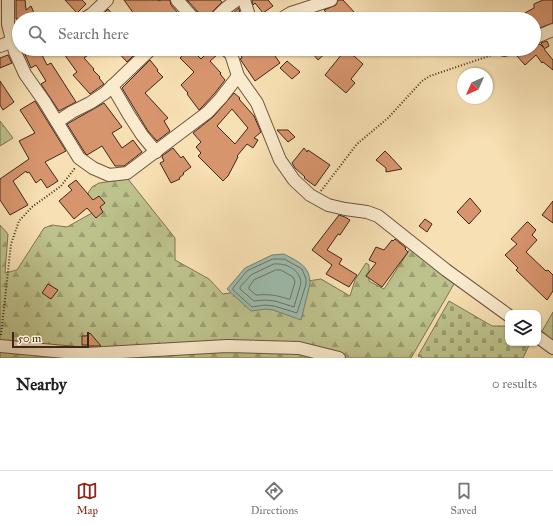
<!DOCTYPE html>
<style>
:root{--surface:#fff;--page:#f6f6f6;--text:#202124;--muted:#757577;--line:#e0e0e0;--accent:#8f2418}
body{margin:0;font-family:"IM FELL Great Primer",serif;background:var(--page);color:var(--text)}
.controls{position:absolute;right:12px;bottom:12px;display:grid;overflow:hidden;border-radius:8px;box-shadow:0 1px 3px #0004}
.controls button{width:36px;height:36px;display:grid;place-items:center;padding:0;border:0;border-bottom:1px solid var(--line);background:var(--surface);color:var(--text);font:20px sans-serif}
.compass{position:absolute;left:457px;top:68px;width:36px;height:36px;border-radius:50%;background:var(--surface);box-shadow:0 1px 3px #0004;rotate:225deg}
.scale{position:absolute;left:12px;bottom:10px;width:77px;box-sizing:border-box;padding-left:4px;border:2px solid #42261a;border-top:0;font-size:11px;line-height:14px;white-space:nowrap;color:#42261a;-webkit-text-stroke:3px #faebce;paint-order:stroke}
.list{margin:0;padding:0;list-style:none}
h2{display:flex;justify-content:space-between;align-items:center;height:52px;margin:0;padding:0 16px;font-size:17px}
h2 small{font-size:13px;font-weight:400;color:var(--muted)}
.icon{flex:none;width:22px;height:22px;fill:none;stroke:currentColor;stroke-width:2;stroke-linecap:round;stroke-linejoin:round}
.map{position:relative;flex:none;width:553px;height:358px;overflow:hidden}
.search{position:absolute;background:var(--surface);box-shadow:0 1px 3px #0004;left:12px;right:12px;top:12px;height:44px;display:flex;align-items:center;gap:10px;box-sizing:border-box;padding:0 14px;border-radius:22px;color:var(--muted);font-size:15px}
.sheet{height:112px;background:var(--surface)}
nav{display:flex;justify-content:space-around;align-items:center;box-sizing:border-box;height:56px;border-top:1px solid var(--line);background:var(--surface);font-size:11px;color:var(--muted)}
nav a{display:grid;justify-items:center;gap:2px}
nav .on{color:var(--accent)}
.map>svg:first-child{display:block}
</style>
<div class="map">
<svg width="553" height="358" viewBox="0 0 553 358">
<defs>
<pattern id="forest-firs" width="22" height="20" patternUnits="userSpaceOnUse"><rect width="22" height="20" fill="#bdc28c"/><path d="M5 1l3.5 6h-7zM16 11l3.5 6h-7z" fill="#9b9d72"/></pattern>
<pattern id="cemetery-stones" width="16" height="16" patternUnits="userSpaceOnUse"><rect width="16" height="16" fill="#bdc28c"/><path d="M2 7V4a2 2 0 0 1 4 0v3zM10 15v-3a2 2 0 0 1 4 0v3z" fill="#9b9d72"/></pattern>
</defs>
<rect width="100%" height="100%" fill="#f7e0b3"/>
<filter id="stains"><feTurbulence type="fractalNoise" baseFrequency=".005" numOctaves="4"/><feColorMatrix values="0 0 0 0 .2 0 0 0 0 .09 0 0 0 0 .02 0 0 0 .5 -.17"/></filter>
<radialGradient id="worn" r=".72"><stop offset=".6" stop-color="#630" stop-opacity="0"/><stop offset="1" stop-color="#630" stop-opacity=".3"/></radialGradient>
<g fill="url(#forest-firs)" stroke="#807453">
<polygon points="0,121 13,138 0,146"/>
<polygon points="128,179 175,238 175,260 209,279 223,294 321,279 350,296 355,280 366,263 369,265 369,281 384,289 410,249 454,284 411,358 0,358 0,225 8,234 5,273 17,270 44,228 52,225 67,227 92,213 88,193 92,187 99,183"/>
<polygon points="553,312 553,342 541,333"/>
</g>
<polygon fill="url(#cemetery-stones)" stroke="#807453" points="449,301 492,326 508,326 508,343 530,343 523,358 423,358 418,356"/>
<path fill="#9dbdaf" stroke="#798173" d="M284,254C299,262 310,266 310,284L301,320L273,310L266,309L251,311L227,289L245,268L272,255Z"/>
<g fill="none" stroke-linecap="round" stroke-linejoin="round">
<g stroke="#707264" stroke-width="1">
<polygon points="273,259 284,259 302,269 306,279 306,284 297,313 274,306 265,305 252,307 233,290 233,288 247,271"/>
<path d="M274,264C286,263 300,269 301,283L294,307L275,301L265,300L254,301L240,289V287L251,275Z"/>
<path d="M276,270H281L293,277L295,282L290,299H288C276,295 269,294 256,295L249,289V287L254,280Z"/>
</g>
</g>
<g fill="#d7956d" stroke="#42261a" fill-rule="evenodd">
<polygon points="16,0 25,0 26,10 31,6 34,13 27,19 16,19"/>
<polygon points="65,0 82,0 86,4 77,13"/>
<polygon points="124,0 158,0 159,1 161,0 170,0 171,5 177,12 166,19 129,19 134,14"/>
<polygon points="187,0 220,0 222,2 210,14 208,19 201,19 200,14"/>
<polygon points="252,0 268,0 273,6 263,13 255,3 253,5"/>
<polygon points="338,0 343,0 355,13 347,19 331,19 324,10 336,5"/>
<polygon points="543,0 553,0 553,23 534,30 534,19 529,19 525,13 534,8 534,4"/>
<polygon points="239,8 240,15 242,19 226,19"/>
<polygon points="108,9 116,19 98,19"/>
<polygon points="547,41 549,46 544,49 553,60 553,70 543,62 542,63 536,55 525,65 517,56 524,49 534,49 534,46 540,44 544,48 541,43"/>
<polygon points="25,49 37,49 41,55 42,55 47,65 51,63 76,102 59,111 41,84 46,81 36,65 31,68 23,50"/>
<polygon points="70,49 97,49 84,58 94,69 93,70 100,77 99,78 104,84 90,94 73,75 77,72 64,54"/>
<polygon points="115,49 131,49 135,54 127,62"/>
<polygon points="189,49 191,49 201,59 211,49 217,55 210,61 221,73 220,74 225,80 215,93 203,106 199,110 187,94 188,93 181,85 194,72 180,58"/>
<polygon points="250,49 270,49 280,63 255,81 240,59 242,58 241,55"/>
<polygon points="309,49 330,49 318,60"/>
<polygon points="346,49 363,64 351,79 355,83 346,93 325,75"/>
<polygon points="8,55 12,63 0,68 0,58"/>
<polygon points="150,60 158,70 157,71 163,77 145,93 168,118 164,121 170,131 157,141 148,131 122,88"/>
<polygon points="287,61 300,72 292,79 280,68"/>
<polygon points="0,81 14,102 3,110 0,105"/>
<path d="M234,93L240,98L239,99L254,116L261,132L254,138L258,140L253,148L247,144L237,156L238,157L228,176L223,181L198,156L201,153L196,147L201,142L193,133L213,117ZM232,109L248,128L235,144L217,126Z"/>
<polygon points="35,101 66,151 45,162 58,181 47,188 41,179 36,183 29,172 27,173 26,171 13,181 28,205 10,215 0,200 0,179 29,159 19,141 35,133 20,110"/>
<polygon points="104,103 122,127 112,133 122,148 133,140 142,152 124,166 115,166 102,146 87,155 85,153 67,124"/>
<polygon points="277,130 288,130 295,137 288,142"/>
<polygon points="173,148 181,158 183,156 191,167 183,173 184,174 179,178 180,179 171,183 160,163 164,161 162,157 162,156"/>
<polygon points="304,148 307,152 308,150 330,165 315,186 304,178 305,177 295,168 292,163"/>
<polygon points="385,151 390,156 402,169 386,172 386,168 376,160"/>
<polygon points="76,180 93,200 99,196 105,203 100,207 103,212 96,218 87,208 74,219 59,201 72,190 68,186"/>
<polygon points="470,198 481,211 469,224 457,212"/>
<polygon points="553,201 553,223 542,215"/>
<polygon points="339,215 345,217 350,220 340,235 338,234 327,250 342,259 339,264 357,275 349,287 326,274 332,265 312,250"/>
<polygon points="425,219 432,224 427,232 419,226"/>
<polygon points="527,222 528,222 536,230 532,235 537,240 526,252 546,271 548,270 553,275 553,291 547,300 516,270 518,268 505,255 517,244 511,239"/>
<polygon points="395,239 406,248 405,249 408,252 382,287 366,276 376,263 369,260 376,247 384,250 392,240 393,241"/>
<polygon points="48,284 58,290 51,299 42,293"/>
<polygon points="90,333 101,346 88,346 88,345 82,345 82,336 86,336"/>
</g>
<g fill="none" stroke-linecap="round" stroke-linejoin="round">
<g stroke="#6f5440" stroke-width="14">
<g id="minor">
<polyline points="8,0 8,24 15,52 25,74 44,101 79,158 93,168 109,175 127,173 208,112 221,98 238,76"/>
<polyline points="177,0 194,19"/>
<polyline points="244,0 250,19"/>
<polyline points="84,19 92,14 107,0"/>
<polyline points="215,19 226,8 237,0"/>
<polyline points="281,19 291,13 331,0"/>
<polyline points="534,38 553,30"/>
<polyline points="0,46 19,39"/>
<polyline points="225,49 231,54 238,76 257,103 280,160 294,180 310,195 328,205 345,209 367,212 378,216 446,270 508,315"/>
<polyline points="504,50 507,49"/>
<polyline points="112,86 129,115 142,135 156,152"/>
<polyline points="57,122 72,112 90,103 105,93 151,49"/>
<polyline points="538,337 553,348"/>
<polyline points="0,346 86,354 227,346 299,348 339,358"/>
</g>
</g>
<g stroke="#42261a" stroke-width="2" stroke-dasharray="1 2" stroke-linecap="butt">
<polyline points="321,191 357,144 388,118 422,81 430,76 495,54"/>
<polyline points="1,335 11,244 19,221 32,207 61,186 75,168"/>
</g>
<use href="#minor" stroke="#faebce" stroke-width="12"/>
</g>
<rect width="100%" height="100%" filter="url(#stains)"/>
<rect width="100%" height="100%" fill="url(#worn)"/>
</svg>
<div class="controls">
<button><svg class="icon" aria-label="layers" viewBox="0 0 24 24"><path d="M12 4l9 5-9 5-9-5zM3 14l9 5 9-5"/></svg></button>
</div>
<svg class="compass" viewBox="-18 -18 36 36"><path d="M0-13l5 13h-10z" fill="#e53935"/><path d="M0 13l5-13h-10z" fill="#757577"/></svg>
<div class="scale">50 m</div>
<div class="search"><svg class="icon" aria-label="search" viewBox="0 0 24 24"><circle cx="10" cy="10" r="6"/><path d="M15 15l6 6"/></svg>Search here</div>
</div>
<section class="sheet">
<h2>Nearby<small>0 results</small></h2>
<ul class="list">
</ul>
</section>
<nav>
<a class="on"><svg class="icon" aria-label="map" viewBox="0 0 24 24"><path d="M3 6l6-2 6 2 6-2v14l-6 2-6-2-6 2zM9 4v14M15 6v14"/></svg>Map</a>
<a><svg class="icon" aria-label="directions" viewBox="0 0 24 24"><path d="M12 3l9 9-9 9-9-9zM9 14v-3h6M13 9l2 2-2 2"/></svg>Directions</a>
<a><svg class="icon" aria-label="saved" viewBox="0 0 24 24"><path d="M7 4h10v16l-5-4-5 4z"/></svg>Saved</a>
</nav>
